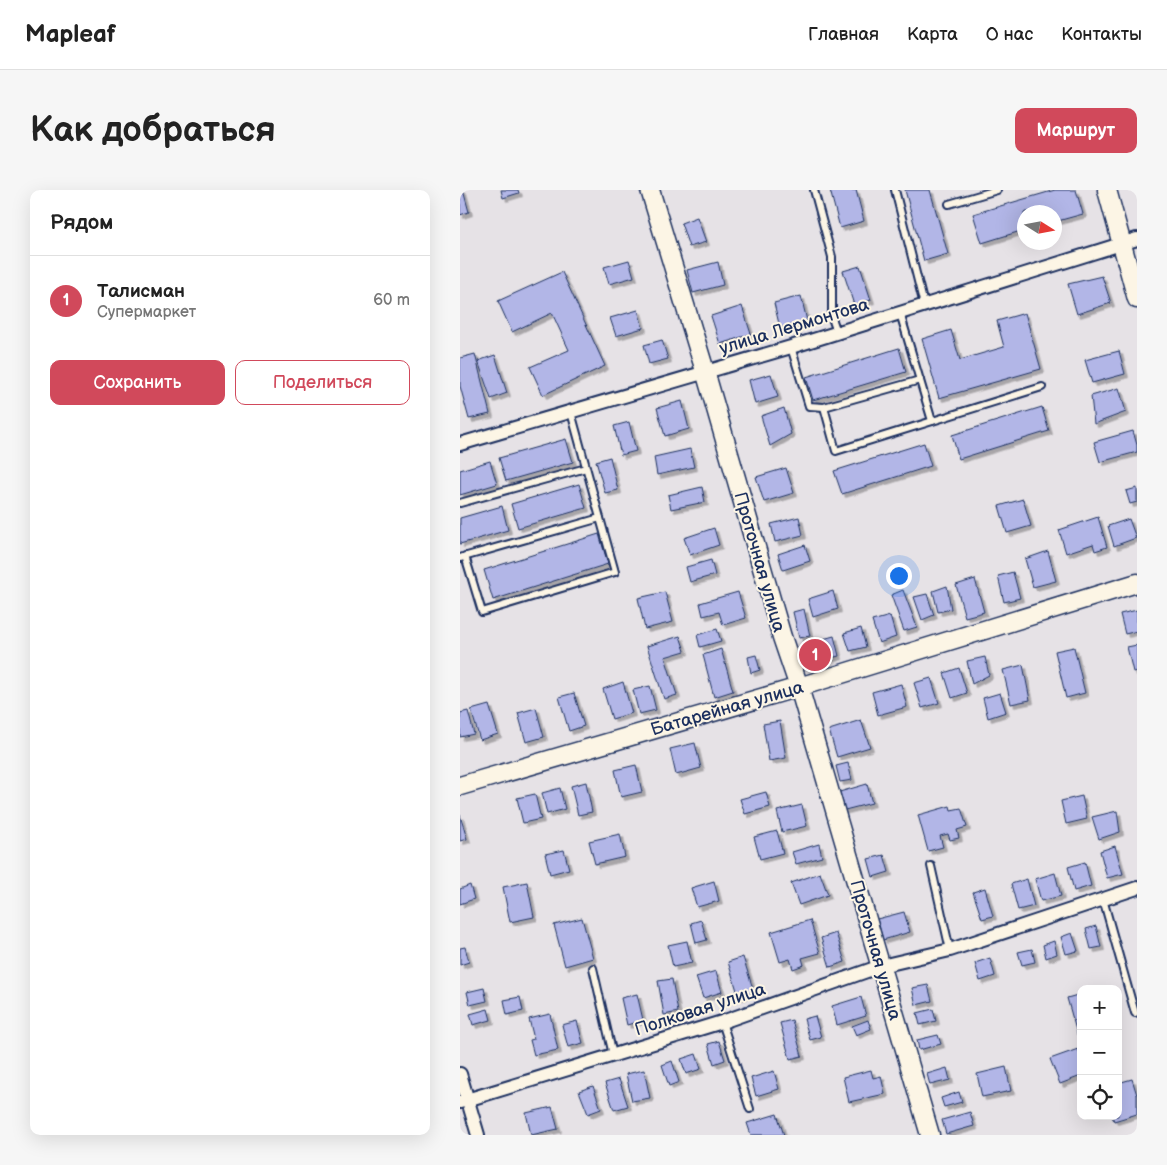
<!DOCTYPE html>
<html lang="ru">
<meta charset="utf-8">
<style>
:root{--surface:#fff;--page:#f6f6f6;--text:#222;--muted:#767676;--line:#e0e0e0;--accent:#d1495b}
body{margin:0;font-family:"Balsamiq Sans",sans-serif;background:var(--page);color:var(--text)}
.controls{position:absolute;right:15px;bottom:15px;display:grid;overflow:hidden;border-radius:10px;box-shadow:0 5px 20px #0002}
.controls button{width:45px;height:45px;display:grid;place-items:center;padding:0;border:0;border-bottom:1px solid var(--line);background:var(--surface);color:var(--text);font:25px sans-serif}
.compass{position:absolute;left:557px;top:15px;width:45px;height:45px;border-radius:50%;background:var(--surface);box-shadow:0 5px 20px #0002;rotate:101deg}
.you{position:absolute;left:438px;top:385px;width:18px;height:18px;margin:-12px;border:4px solid #fff;border-radius:50%;background:#1a73e8;box-shadow:0 0 0 8px #1a73e833}
.badge{display:grid;place-items:center;width:32px;height:32px;border-radius:50%;background:var(--accent);color:#fff;font-size:16px;font-weight:700}
.pin{position:absolute;translate:-50% -50%;border:2px solid #fff;box-shadow:0 1px 5px #0006}
.list{margin:0;padding:0;list-style:none}
h2{display:flex;justify-content:space-between;align-items:center;height:65px;margin:0;padding:0 20px;font-size:21px}
h2 small{font-size:16px;font-weight:400;color:var(--muted)}
.list li{display:grid;grid-template-columns:32px 1fr auto;gap:15px;align-items:center;box-sizing:border-box;height:90px;padding:0 20px;border-top:1px solid var(--line)}
.list b{display:block;font-size:19px;white-space:nowrap}
.list p{margin:0;font-size:16px;white-space:nowrap;color:var(--muted)}
.list em{font-size:16px;font-style:normal;color:var(--muted)}
.actions{display:flex;gap:10px;padding:15px 20px}
.actions a{flex:1;padding:11px 0;border:1px solid var(--accent);border-radius:10px;text-align:center;font-size:18px;color:var(--accent)}
.actions .main{background:var(--accent);color:#fff}
.icon{flex:none;width:28px;height:28px;fill:none;stroke:currentColor;stroke-width:2;stroke-linecap:round;stroke-linejoin:round}
.map{position:relative;flex:none;width:677px;height:945px;overflow:hidden;border-radius:10px}
header{display:flex;align-items:center;gap:30px;box-sizing:border-box;height:70px;padding:0 25px;background:var(--surface);border-bottom:1px solid var(--line)}
header strong{font-size:24px}
nav{display:flex;gap:28px;margin-inline-start:auto;font-size:18px}
.intro{display:flex;align-items:center;justify-content:space-between;box-sizing:border-box;height:120px;padding:0 30px}
h1{margin:0;font-size:35px}
.button{padding:12px 22px;border-radius:10px;background:var(--accent);color:#fff;font-size:18px;font-weight:700}
main{display:flex;gap:30px;padding:0 30px}
aside{flex:1;background:var(--surface);border-radius:10px;box-shadow:0 5px 20px #0002}
.map>svg:first-child{display:block}
</style>
<header>
<strong>Mapleaf</strong>
<nav><a>Главная</a><a>Карта</a><a>О нас</a><a>Контакты</a></nav>
</header>
<div class="intro"><h1>Как добраться</h1><a class="button">Маршрут</a></div>
<main>
<aside>
<h2>Рядом<small></small></h2>
<ul class="list">
<li><span class="badge">1</span><div><b>Талисман</b><p>Супермаркет</p></div><em>60 m</em></li>
</ul>
<div class="actions"><a class="main">Сохранить</a><a>Поделиться</a></div>
</aside>
<div class="map">
<svg width="677" height="945" viewBox="0 0 677 945">
<defs>
<filter id="shadow"><feDropShadow dx="3.5" dy="3.5" stdDeviation="0" flood-color="#0004"/></filter>
</defs>
<rect width="100%" height="100%" fill="#e6e2e6"/>
<filter id="ink" filterUnits="userSpaceOnUse"><feTurbulence type="fractalNoise" baseFrequency=".02" numOctaves="2"/><feDisplacementMap in="SourceGraphic" scale="10" xChannelSelector="R" yChannelSelector="G"/><feConvolveMatrix kernelMatrix="1 2 1 2 8 2 1 2 1" color-interpolation-filters="sRGB"/></filter>
<g filter="url(#ink)">
<g fill="#b2b6e7" stroke="#1b2f5e" filter="url(#shadow)">
<polygon points="0,0 3,0 9,22 0,25"/>
<polygon points="41,0 58,0 59,3 43,8"/>
<polygon points="370,0 396,0 404,31 380,38"/>
<polygon points="445,0 470,0 488,64 464,71"/>
<polygon points="595,0 616,0 623,24 594,32 594,22 564,22 564,40 522,53 513,24"/>
<polygon points="237,27 246,52 229,57 221,33"/>
<polygon points="169,70 174,87 149,94 144,77"/>
<polygon points="258,72 263,95 233,103 227,80"/>
<polygon points="400,76 411,110 394,115 383,81"/>
<polygon points="102,82 145,176 83,205 70,177 109,160 92,123 52,142 38,111"/>
<polygon points="642,86 651,113 617,124 608,94"/>
<polygon points="341,106 347,131 320,138 314,113"/>
<polygon points="282,116 291,144 260,154 251,126"/>
<polygon points="178,120 183,138 156,146 150,128"/>
<polygon points="565,123 581,179 479,208 462,149 491,140 500,170 544,157 537,131"/>
<polygon points="202,150 208,169 189,174 184,155"/>
<polygon points="439,158 446,182 353,210 346,187"/>
<polygon points="659,161 665,184 632,193 625,170"/>
<polygon points="15,164 30,224 9,229 0,196 0,168"/>
<polygon points="35,165 47,203 31,209 18,171"/>
<polygon points="311,184 318,207 295,214 289,190"/>
<polygon points="659,198 666,222 634,234 631,206"/>
<polygon points="222,211 229,239 205,246 197,218"/>
<polygon points="582,217 589,241 499,269 492,245"/>
<polygon points="324,218 331,244 310,256 301,226"/>
<polygon points="169,232 176,261 161,265 154,236"/>
<polygon points="673,241 677,255 677,262 640,272 634,252"/>
<polygon points="106,249 113,272 46,291 39,268"/>
<polygon points="464,253 471,276 382,304 374,281"/>
<polygon points="230,259 234,277 197,285 194,267"/>
<polygon points="150,267 158,300 145,303 136,271"/>
<polygon points="30,271 37,294 0,305 0,280"/>
<polygon points="326,278 334,303 304,312 296,287"/>
<polygon points="119,294 126,318 58,338 51,314"/>
<polygon points="242,297 245,312 211,319 208,305"/>
<polygon points="677,298 677,312 670,314 666,301"/>
<polygon points="563,309 571,336 547,343 539,316"/>
<polygon points="42,316 48,340 0,354 0,328"/>
<polygon points="339,327 343,345 315,352 311,334"/>
<polygon points="638,327 647,357 635,361 633,354 606,363 599,340"/>
<polygon points="669,329 676,348 654,356 648,336"/>
<polygon points="254,338 259,355 230,365 224,348"/>
<polygon points="139,344 148,374 33,410 24,380"/>
<polygon points="345,355 350,371 323,380 318,364"/>
<polygon points="588,361 596,391 573,397 565,369"/>
<polygon points="251,370 255,385 230,392 226,377"/>
<polygon points="553,382 560,408 544,412 538,386"/>
<polygon points="515,389 524,422 505,427 496,395"/>
<polygon points="487,396 491,419 478,422 473,401"/>
<polygon points="443,400 457,437 444,441 431,405"/>
<polygon points="373,401 378,419 353,427 348,409"/>
<polygon points="205,402 213,432 185,439 178,408"/>
<polygon points="278,402 286,428 263,435 259,422 243,426 240,413"/>
<polygon points="467,404 474,425 462,430 454,407"/>
<polygon points="344,419 350,446 339,448 333,422"/>
<polygon points="677,420 677,441 665,444 660,424"/>
<polygon points="430,426 436,447 419,453 412,431"/>
<polygon points="401,438 406,457 390,461 384,443"/>
<polygon points="257,439 261,451 240,457 237,445"/>
<polygon points="220,446 225,461 205,467 217,505 204,509 187,456"/>
<polygon points="374,446 379,466 346,474 341,455"/>
<polygon points="677,455 677,481 673,482 667,457"/>
<polygon points="614,457 625,503 606,508 595,461"/>
<polygon points="261,459 273,501 254,507 243,465"/>
<polygon points="296,465 300,480 291,483 288,467"/>
<polygon points="525,467 529,485 512,494 507,471"/>
<polygon points="563,475 570,510 551,514 543,480"/>
<polygon points="499,478 507,503 492,508 484,483"/>
<polygon points="471,488 479,513 462,518 454,493"/>
<polygon points="163,492 172,523 152,529 143,499"/>
<polygon points="441,494 447,517 418,525 412,502"/>
<polygon points="190,496 196,520 179,524 173,500"/>
<polygon points="114,503 124,536 109,541 99,507"/>
<polygon points="540,503 546,522 528,528 523,508"/>
<polygon points="29,515 38,544 20,550 11,520"/>
<polygon points="76,518 84,547 66,552 58,523"/>
<polygon points="8,521 14,544 0,547 0,523"/>
<polygon points="401,530 410,557 377,567 369,540"/>
<polygon points="320,531 326,568 309,571 303,534"/>
<polygon points="235,553 241,578 216,585 210,559"/>
<polygon points="388,573 392,590 380,592 376,576"/>
<polygon points="176,575 182,602 161,607 155,580"/>
<polygon points="126,592 132,622 118,625 111,596"/>
<polygon points="407,594 412,613 381,621 376,603"/>
<polygon points="100,598 105,619 87,624 82,603"/>
<polygon points="306,602 310,617 285,624 280,609"/>
<polygon points="75,604 81,629 63,633 57,608"/>
<polygon points="622,606 627,629 606,634 601,611"/>
<polygon points="342,615 347,636 322,642 317,621"/>
<polygon points="490,616 491,620 501,618 507,637 497,640 499,648 490,650 488,644 480,646 483,657 468,661 458,625"/>
<polygon points="657,621 660,642 639,649 632,627"/>
<polygon points="0,625 7,649 0,651"/>
<polygon points="317,641 323,663 300,669 294,647"/>
<polygon points="160,644 165,667 135,674 129,651"/>
<polygon points="359,654 362,667 336,674 332,662"/>
<polygon points="655,656 663,684 647,688 640,661"/>
<polygon points="104,660 109,679 90,684 85,664"/>
<polygon points="424,665 429,682 413,687 408,669"/>
<polygon points="625,672 631,696 614,701 608,677"/>
<polygon points="360,683 368,705 339,715 331,693"/>
<polygon points="595,683 601,706 581,711 575,689"/>
<polygon points="567,689 574,716 558,720 551,694"/>
<polygon points="254,691 259,711 237,717 231,698"/>
<polygon points="67,692 74,727 50,732 43,697"/>
<polygon points="10,695 14,709 0,714 0,699"/>
<polygon points="525,698 533,726 522,729 513,702"/>
<polygon points="444,722 450,742 423,750 417,729"/>
<polygon points="122,728 133,768 105,776 94,735"/>
<polygon points="241,730 247,750 236,753 231,733"/>
<polygon points="350,730 360,763 342,768 344,775 333,779 330,769 320,772 311,742"/>
<polygon points="636,736 641,757 631,759 626,739"/>
<polygon points="376,743 385,772 370,777 361,748"/>
<polygon points="612,743 618,761 606,764 601,747"/>
<polygon points="227,751 232,773 213,777 208,755"/>
<polygon points="594,751 597,764 586,768 583,755"/>
<polygon points="5,757 9,772 0,775 0,758"/>
<polygon points="572,759 575,772 562,775 558,762"/>
<polygon points="283,767 294,802 279,807 268,772"/>
<polygon points="530,768 535,786 520,791 515,773"/>
<polygon points="256,781 262,802 243,808 236,787"/>
<polygon points="212,789 218,822 204,825 198,791"/>
<polygon points="468,795 472,811 456,815 452,798"/>
<polygon points="24,798 27,811 10,815 7,802"/>
<polygon points="177,804 183,830 167,835 161,808"/>
<polygon points="621,804 621,850 619,851 607,808"/>
<polygon points="60,807 63,821 47,825 44,810"/>
<polygon points="401,807 406,826 377,835 372,816"/>
<polygon points="28,819 31,830 13,835 10,824"/>
<polygon points="473,819 476,831 460,835 457,823"/>
<polygon points="90,824 98,860 74,865 70,850 74,849 69,829"/>
<polygon points="355,826 361,847 350,850 344,829"/>
<polygon points="332,830 342,866 330,869 320,833"/>
<polygon points="408,830 411,839 396,845 392,836"/>
<polygon points="117,831 123,853 108,857 102,835"/>
<polygon points="478,845 481,854 459,860 457,850"/>
<polygon points="259,851 265,870 254,874 248,854"/>
<polygon points="618,859 621,867 621,886 600,894 590,869"/>
<polygon points="236,864 241,879 226,884 221,869"/>
<polygon points="212,871 219,892 209,896 202,875"/>
<polygon points="546,877 551,901 522,907 517,884"/>
<polygon points="487,878 490,890 470,895 467,884"/>
<polygon points="184,880 190,908 172,911 166,884"/>
<polygon points="411,880 413,888 421,886 425,904 389,912 383,887"/>
<polygon points="314,881 319,899 296,906 291,888"/>
<polygon points="159,889 168,916 154,920 145,893"/>
<polygon points="672,889 677,905 677,924 654,931 652,926 658,926 658,893"/>
<polygon points="133,896 141,919 128,924 119,901"/>
<polygon points="499,902 502,912 484,917 481,908"/>
<polygon points="92,917 98,939 71,945 66,923"/>
<polygon points="510,922 514,936 486,944 482,930"/>
<polygon points="317,924 324,945 291,945 287,933"/>
</g>
<g fill="none" stroke-linecap="round" stroke-linejoin="round">
<g stroke="#1b2f5e" stroke-width="10">
<g id="lane">
<polyline points="354,0 372,67 372,128 377,142"/>
<polyline points="435,0 464,115"/>
<polyline points="489,14 537,0"/>
<polyline points="440,123 472,231"/>
<polyline points="331,157 349,216 364,217"/>
<polyline points="460,190 364,217 376,261 582,197"/>
<polyline points="0,313 126,278"/>
<polyline points="5,366 22,422 155,382 140,328"/>
<polyline points="0,368 140,328 111,222"/>
<polyline points="471,676 490,760"/>
<polyline points="643,709 675,823"/>
<polyline points="133,778 153,865"/>
<polyline points="262,832 290,919"/>
</g>
</g>
<g stroke="#1b2f5e" stroke-width="16">
<g id="street">
<polyline points="0,254 331,157 677,49"/>
<polyline points="0,884 18,945"/>
<polyline points="0,912 262,832 421,776 490,760 677,698"/>
</g>
</g>
<g stroke="#1b2f5e" stroke-width="21">
<g id="secondary">
<polyline points="190,0 245,181 322,447 339,497 470,945"/>
<polyline points="647,0 677,109"/>
<polyline points="0,596 339,497 677,393"/>
</g>
</g>
<use href="#lane" stroke="#fcf5e5" stroke-width="6"/>
<use href="#street" stroke="#fcf5e5" stroke-width="12"/>
<use href="#secondary" stroke="#fcf5e5" stroke-width="18"/>
</g>
</g>
<g text-anchor="middle" stroke-width="4" stroke-linejoin="round" paint-order="stroke">
<g font-size="18" fill="#1b2f5e" stroke="#fcf5e5">
<text transform="translate(334 136) rotate(-17)" y="6">улица Лермонтова</text>
<text transform="translate(300 372) rotate(74)" y="6">Проточная улица</text>
<text transform="translate(267 518) rotate(-16)" y="6">Батарейная улица</text>
<text transform="translate(416 760) rotate(74)" y="6">Проточная улица</text>
<text transform="translate(240 819) rotate(-18)" y="6">Полковая улица</text>
</g>
</g>
</svg>
<div class="controls">
<button>+</button>
<button>−</button>
<button><svg class="icon" aria-label="locate" viewBox="0 0 24 24"><circle cx="12" cy="12" r="6"/><path d="M12 2v4M12 18v4M2 12h4M18 12h4"/></svg></button>
</div>
<svg class="compass" viewBox="-18 -18 36 36"><path d="M0-13l5 13h-10z" fill="#e53935"/><path d="M0 13l5-13h-10z" fill="#767676"/></svg>
<div class="you"></div>
<div class="pin badge" style="left:355px;top:465px">1</div>
</div>
</main>
